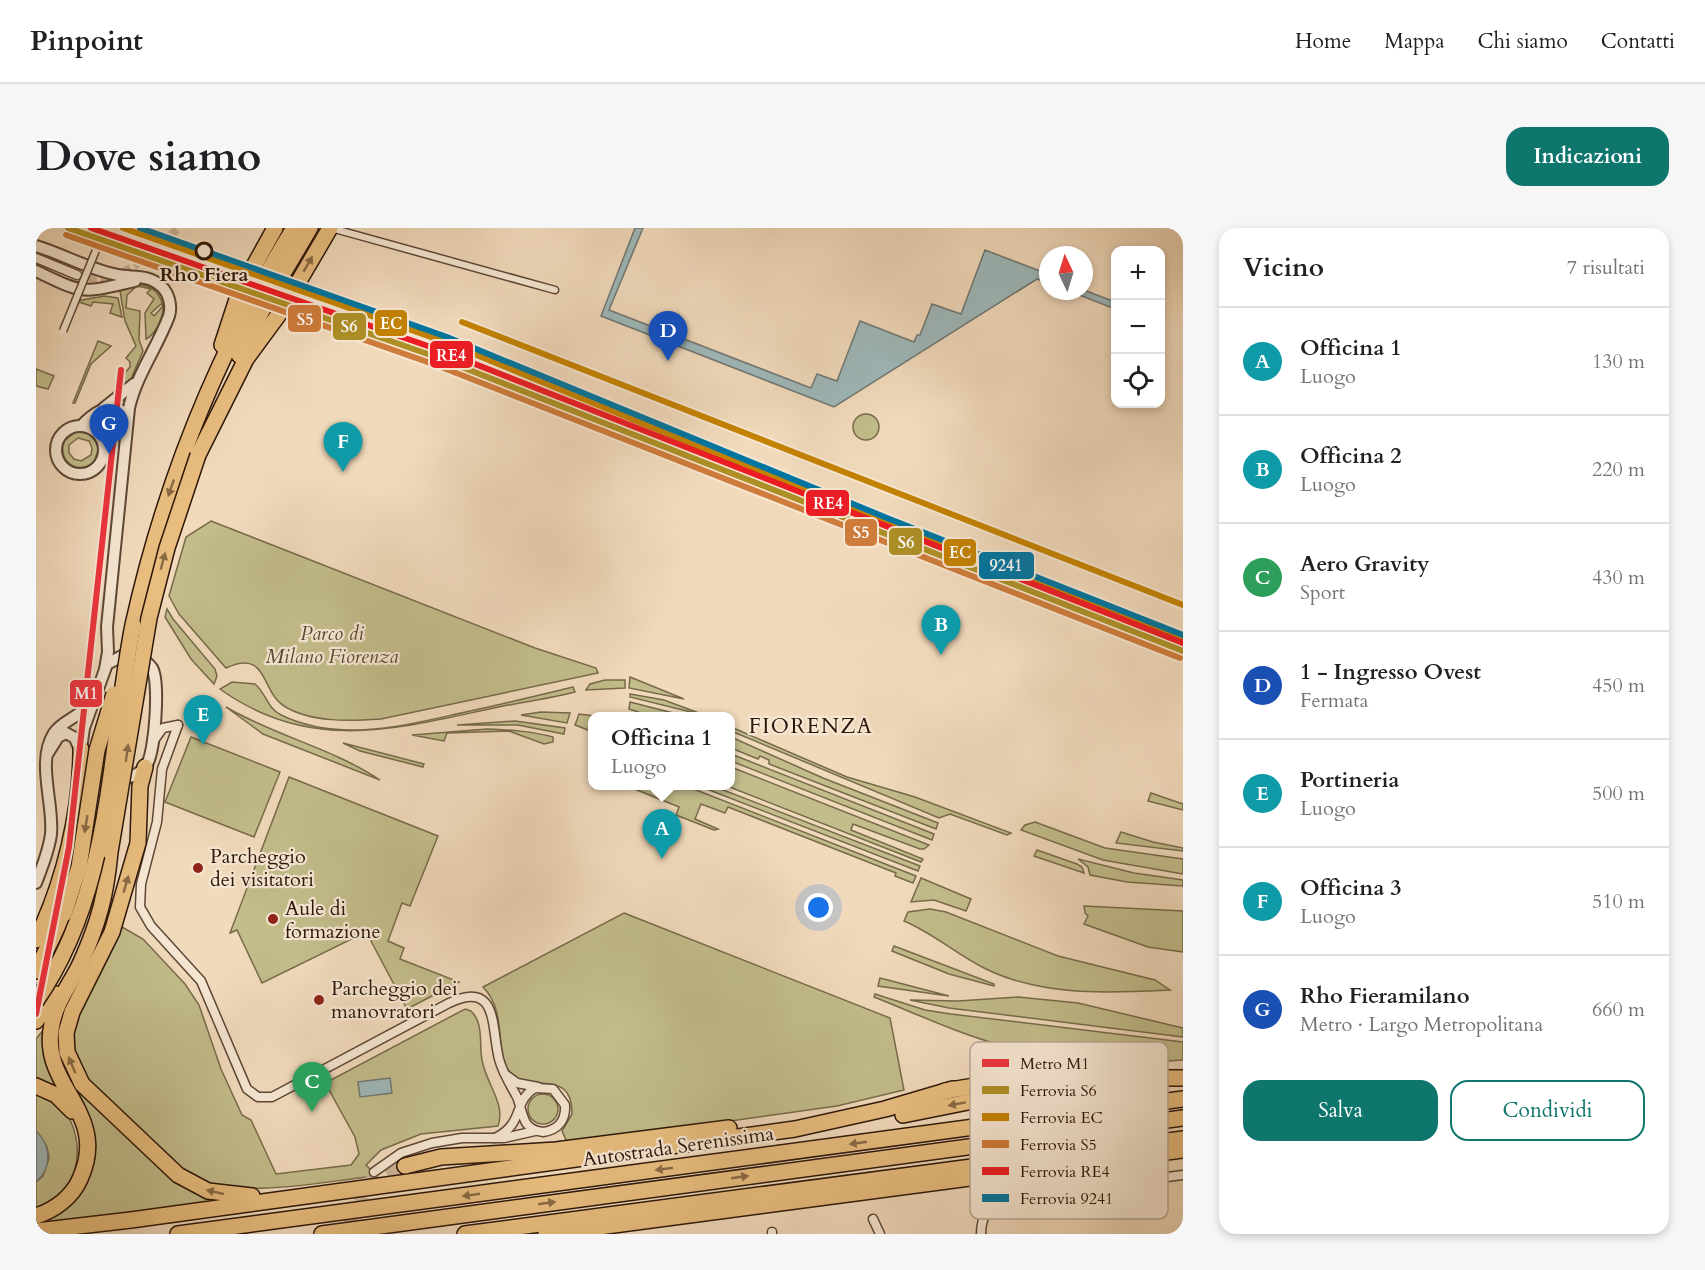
<!DOCTYPE html>
<html lang="it">
<meta charset="utf-8">
<style>
:root{--surface:#fff;--page:#f6f6f6;--text:#202124;--muted:#757577;--line:#e0e0e0;--accent:#0f766e}
body{margin:0;font-family:Cardo,serif;background:var(--page);color:var(--text)}
.controls{position:absolute;right:18px;top:18px;display:grid;overflow:hidden;border-radius:12px;box-shadow:0 3px 9px #0003}
.controls button{width:54px;height:54px;display:grid;place-items:center;padding:0;border:0;border-bottom:2px solid var(--line);background:var(--surface);color:var(--text);font:30px sans-serif}
.compass{position:absolute;left:1003px;top:18px;width:54px;height:54px;border-radius:50%;background:var(--surface);box-shadow:0 3px 9px #0003;rotate:356deg}
.you{position:absolute;left:783px;top:680px;width:21px;height:21px;margin:-15px;border:4px solid #fff;border-radius:50%;background:#1a73e8;box-shadow:0 0 0 9px #1a73e833}
.badge{display:grid;place-items:center;width:39px;height:39px;border-radius:50%;background:var(--accent);color:#fff;font-size:20px;font-weight:700}
.pin{position:absolute;translate:-50% -50px;filter:drop-shadow(0 2px 3px #0008)}
.pin::after{content:'';position:absolute;top:32px;width:21px;height:18px;background:inherit;clip-path:polygon(0 0,100% 0,50% 100%)}
.popup{position:absolute;left:552px;top:484px;width:147px;height:78px;box-sizing:border-box;display:grid;place-content:center;border-radius:12px;background:var(--surface);filter:drop-shadow(0 2px 4px #0005);font-size:20px;white-space:nowrap;color:var(--muted)}
.popup b{font-size:22px;color:var(--text)}
.popup::after{content:'';position:absolute;left:50%;top:100%;margin-left:-12px;border:12px solid transparent;border-top-color:var(--surface)}
.list{margin:0;padding:0;list-style:none}
h2{display:flex;justify-content:space-between;align-items:center;height:78px;margin:0;padding:0 24px;font-size:26px}
h2 small{font-size:20px;font-weight:400;color:var(--muted)}
.list li{display:grid;grid-template-columns:39px 1fr auto;gap:18px;align-items:center;box-sizing:border-box;height:108px;padding:0 24px;border-top:2px solid var(--line)}
.list b{display:block;font-size:22px;white-space:nowrap}
.list p{margin:0;font-size:20px;white-space:nowrap;color:var(--muted)}
.list em{font-size:20px;font-style:normal;color:var(--muted)}
.actions{display:flex;gap:12px;padding:18px 24px}
.actions a{flex:1;padding:14px 0;border:2px solid var(--accent);border-radius:18px;text-align:center;font-size:21px;color:var(--accent)}
.actions .main{background:var(--accent);color:#fff}
.icon{flex:none;width:33px;height:33px;fill:none;stroke:currentColor;stroke-width:2;stroke-linecap:round;stroke-linejoin:round}
.map{position:relative;flex:none;width:1147px;height:1006px;overflow:hidden;border-radius:18px}
header{display:flex;align-items:center;gap:36px;box-sizing:border-box;height:84px;padding:0 30px;background:var(--surface);border-bottom:2px solid var(--line)}
header strong{font-size:28px}
nav{display:flex;gap:33px;margin-inline-start:auto;font-size:21px}
.intro{display:flex;align-items:center;justify-content:space-between;box-sizing:border-box;height:144px;padding:0 36px}
h1{margin:0;font-size:42px}
.button{padding:15px 27px;border-radius:18px;background:var(--accent);color:#fff;font-size:21px;font-weight:700}
main{display:flex;gap:36px;padding:0 36px}
aside{flex:1;background:var(--surface);border-radius:18px;box-shadow:0 3px 9px #0003}
.map>svg:first-child{display:block}
</style>
<header>
<strong>Pinpoint</strong>
<nav><a>Home</a><a>Mappa</a><a>Chi siamo</a><a>Contatti</a></nav>
</header>
<div class="intro"><h1>Dove siamo</h1><a class="button">Indicazioni</a></div>
<main>
<div class="map">
<svg width="1147" height="1006" viewBox="0 0 1147 1006">
<rect width="100%" height="100%" fill="#f1dabc"/>
<filter id="stains"><feTurbulence type="fractalNoise" baseFrequency=".00333" numOctaves="4"/><feColorMatrix values="0 0 0 0 .2 0 0 0 0 .09 0 0 0 0 .02 0 0 0 .5 -.17"/></filter>
<radialGradient id="worn" r=".72"><stop offset=".6" stop-color="#630" stop-opacity="0"/><stop offset="1" stop-color="#630" stop-opacity=".3"/></radialGradient>
<g fill="#c2bd8b" stroke="#776a4a" stroke-width="1.5" fill-rule="evenodd">
<path d="M95,57C112,55 123,61 127,78L125,76L115,85L118,88L127,78C128,89 119,107 110,111L109,85L118,71L111,65L115,61L101,58L91,67L90,80L104,83L103,112L107,123L94,153L61,181L59,179L80,164L87,147L94,139V134L90,130L100,118L89,93L84,63Z"/>
<polygon points="68,68 82,70 86,89 74,85 77,76 57,74 55,78 40,73"/>
<polygon points="62,113 75,118 55,136 39,175 37,175"/>
<polygon points="0,141 18,148 12,161 0,158"/>
<circle cx="830" cy="199" r="13"/>
<path d="M41,203L56,207L63,220L57,236C39,246 22,233 28,213ZM42,210L53,213L56,220L55,227L45,233L38,231L33,225V217Z"/>
<path d="M175,293L499,420L560,440L562,445L345,491C315,493 275,495 248,478C225,464 232,420 190,440L143,386L133,368L150,309Z"/>
<polygon points="131,381 137,391 179,441 181,448 178,456 155,431 129,389"/>
<polygon points="594,449 648,471 593,460"/>
<polygon points="569,452 589,452 589,460 550,462 554,456"/>
<path d="M196,454L219,456C230,465 231,480 245,487C303,515 366,498 425,485C463,477 500,468 537,459L539,464C515,470 491,474 467,478C367,499 277,528 184,461Z"/>
<polygon points="594,466 628,472 671,488 594,469"/>
<polygon points="594,474 649,488 614,488 593,481"/>
<path d="M190,479C239,508 296,520 344,552L227,506Z"/>
<polygon points="505,484 534,485 531,495 485,487"/>
<polygon points="543,486 558,488 557,504 539,497"/>
<polygon points="479,493 529,500 528,506 482,497 421,497"/>
<polygon points="695,499 811,549 879,569 975,605 971,607 914,586 903,590 695,503"/>
<path d="M451,501C474,502 495,503 517,509V514L508,516L473,503L411,505L408,513L376,507Z"/>
<polygon points="155,509 244,544 218,609 129,574"/>
<polygon points="695,509 787,550 902,595 900,601 733,536 733,532 724,528 722,531 695,520"/>
<polygon points="307,515 388,536 387,539 324,523"/>
<polygon points="695,526 898,606 896,612 695,533"/>
<polygon points="695,539 893,617 888,621 884,621 817,596 815,602 887,631 885,634 691,558 695,558"/>
<polygon points="253,549 402,608 374,678 366,675 352,713 368,720 364,731 423,754 371,781 335,713 337,704 329,700 322,708 226,755 201,702 194,705"/>
<polygon points="597,558 650,558 880,648 877,655 859,648 860,645 692,579 689,585 665,576 659,591 682,601 678,602 640,587 643,579 596,560"/>
<polygon points="663,558 677,558 884,638 882,643"/>
<polygon points="1115,565 1147,576 1147,582 1112,573"/>
<polygon points="999,594 1069,620 1147,631 1147,646 1067,632 985,602 989,597"/>
<polygon points="1085,604 1117,614 1147,620 1147,623 1080,615"/>
<polygon points="1001,622 1041,636 1046,639 1048,645 998,628"/>
<polygon points="1042,631 1098,645 1147,652 1147,658 1091,654 1054,647 1052,639"/>
<polygon points="885,650 935,671 930,683 898,672 875,674"/>
<polygon points="1048,678 1147,683 1147,724 1112,719 1048,696 1052,688 1049,685"/>
<path d="M894,681L910,684L1022,728L1119,752L1134,762C1072,765 1006,769 948,740C920,726 897,705 868,693L872,684Z"/>
<path d="M588,685L854,790L868,862L801,878L532,916L526,903L536,886C536,839 495,866 475,846C457,828 473,785 447,759Z"/>
<path d="M86,699L107,711L149,756L163,777L185,841L206,887L215,892L240,946L315,937L323,926L319,909L292,860L293,853L429,781L435,783C448,795 443,816 446,832C450,856 470,875 462,898L385,906L345,922L330,937L341,948C281,954 213,971 156,950L55,856L39,830L36,805L42,784Z"/>
<polygon points="858,718 958,756 958,758 913,746 856,723"/>
<polygon points="844,750 913,768 842,758"/>
<path d="M839,766L889,782L915,786L1147,814V832C1092,837 1020,833 968,818C923,806 881,786 838,769Z"/>
<polygon points="982,769 1042,775 1147,800 1147,809 913,780 874,772 922,773"/>
<path d="M30,786L37,848L181,970V973L0,998V995C21,989 39,978 50,957C88,884 0,844 30,786Z"/>
<path d="M10,799L32,888C51,922 41,968 0,980V954L7,948L13,930L11,919L0,903V811Z"/>
<circle cx="507" cy="881" r="15"/>
</g>
<g fill="#9eb8ba" stroke="#707773" stroke-width="1.5">
<polygon points="599,0 607,0 573,82 775,160 781,146 801,153 824,93 878,114 881,107 884,107 896,76 925,86 949,22 1004,43 1012,48 1012,55 1001,51 798,179 565,88"/>
<polygon points="1048,62 1079,74 1079,81 1033,63"/>
<polygon points="354,850 356,865 324,869 322,854"/>
<path d="M0,903C16,918 16,940 0,954Z"/>
</g>
<g fill="none" stroke-linecap="round" stroke-linejoin="round">
<g stroke="#cab398" stroke-width="8" stroke-dasharray="8 4" stroke-linecap="butt">
<path d="M41,48C84,61 113,26 143,0"/>
<polyline points="308,1006 317,976 338,944"/>
</g>
<g stroke="#cab398" stroke-width="15" stroke-dasharray="15 8" stroke-linecap="butt">
<polyline points="1020,862 1135,869"/>
<path d="M319,1006C323,977 341,948 369,938"/>
</g>
<g stroke="#5d4736" stroke-width="9">
<polyline id="pedestrian" points="295,0 519,62"/>
</g>
<g stroke="#5d4736" stroke-width="11">
<g id="minor">
<polyline points="0,30 41,47"/>
<path d="M142,497L126,541L121,594L105,656L104,679L115,698L165,753L211,861L222,869H236L413,775C463,751 455,800 463,831C467,846 474,856 481,869C488,886 485,901 507,904C522,902 530,892 529,877L517,861L499,860C477,872 489,896 459,910"/>
<polyline points="119,511 127,500 142,497"/>
<polyline points="470,847 481,855 502,859"/>
<polyline points="338,944 365,925 396,915 426,910 468,910 499,903"/>
<polyline points="837,991 844,1006"/>
<polyline points="736,1004 736,1006"/>
<path d="M945,1006C945,989 952,977 968,970L1147,947"/>
</g>
</g>
<g stroke="#5d4736" stroke-width="14">
<g id="tertiary">
<path d="M0,18C27,26 54,42 82,47C97,50 112,46 125,58C133,65 136,78 133,88C121,120 101,146 93,180L71,399L72,424L69,441"/>
<path d="M0,43C49,67 47,65 99,53"/>
<polyline points="68,180 98,156"/>
<path d="M45,198C55,188 68,176 84,182L90,192"/>
<circle cx="44" cy="222" r="24"/>
<polyline points="64,208 61,195 72,188 80,192 88,206"/>
<path d="M45,521L48,500L71,436L86,428C97,428 109,430 116,440C124,453 119,523 111,536C105,546 95,550 84,551C72,551 62,548 54,540"/>
<polyline points="12,525 22,509 30,505 39,510 46,527"/>
<path d="M0,655C6,639 13,623 15,606C18,575 0,533 18,505C26,493 43,489 54,476"/>
</g>
</g>
<g stroke="#2c1609" stroke-width="18">
<g id="motorway">
<polyline points="186,117 203,65 239,0"/>
<polyline points="203,127 232,71 274,0"/>
<polyline points="162,227 210,131 246,82 294,0"/>
<path d="M97,397C128,257 182,122 258,0"/>
<polyline points="109,539 104,558 102,615 76,704 36,784 30,805 31,824 46,856 142,947 172,963 216,968"/>
<path d="M0,712C28,655 45,584 45,521"/>
<polyline points="0,743 28,686"/>
<polyline points="0,793 20,766"/>
<polyline points="0,858 20,867 36,883"/>
<polyline points="909,863 990,849 1147,850"/>
<polyline points="867,887 952,870 1020,862"/>
<polyline points="369,938 405,929 520,922 693,900"/>
<path d="M0,988C19,982 36,969 44,951C75,883 2,859 16,796C20,773 36,754 45,734C63,694 70,667 74,624"/>
<polyline points="0,1003 95,992 759,901 849,881 917,861"/>
<polyline points="142,1006 1147,871"/>
<polyline points="286,1006 1147,890"/>
<polyline points="429,1006 1147,911"/>
<polyline points="510,1006 1147,922"/>
</g>
</g>
<use href="#pedestrian" stroke="#f6e7d3" stroke-width="6"/>
<use href="#minor" stroke="#f6e7d3" stroke-width="8"/>
<use href="#tertiary" stroke="#f6e7d3" stroke-width="10"/>
<use href="#motorway" stroke="#e8bd7e" stroke-width="15"/>
<g stroke="#5d4736" stroke-width="9" stroke-linecap="butt">
<polyline id="pedestrian-bridge" points="27,103 69,0"/>
</g>
<g stroke="#2c1609" stroke-width="18" stroke-linecap="butt">
<g id="motorway-bridge">
<polyline points="74,624 113,390 131,320 162,227"/>
<polyline points="28,686 43,639 61,522 78,466"/>
<path d="M0,773C77,662 72,525 97,397"/>
</g>
</g>
<use href="#pedestrian-bridge" stroke="#f6e7d3" stroke-width="6"/>
<use href="#motorway-bridge" stroke="#e8bd7e" stroke-width="15"/>
<g stroke="#f6e7d3" stroke-width="10">
<polyline id="rail-1" points="32,0 403,130 1147,423"/>
</g>
<g stroke="#f6e7d3" stroke-width="10">
<g id="rail-2">
<polyline points="87,0 409,114 846,294 1147,412"/>
<polyline points="426,94 1147,377"/>
</g>
</g>
<g stroke="#f6e7d3" stroke-width="10">
<polyline id="rail-3" points="30,7 400,137 1144,430"/>
</g>
<g stroke="#f6e7d3" stroke-width="10">
<polyline id="rail-4" points="55,0 406,123 1147,415"/>
</g>
<g stroke="#f6e7d3" stroke-width="10">
<polyline id="rail-5" points="104,0 411,109 851,290 1147,407"/>
</g>
<use href="#rail-1" stroke="#ad8f26" stroke-width="6"/>
<use href="#rail-2" stroke="#c48202" stroke-width="6"/>
<use href="#rail-3" stroke="#ce7c3b" stroke-width="6"/>
<use href="#rail-4" stroke="#ed1c24" stroke-width="6"/>
<use href="#rail-5" stroke="#0075a1" stroke-width="6"/>
<g stroke="#f6e7d3" stroke-width="10">
<polyline id="metro-1" points="0,786 33,619 85,142"/>
</g>
<use href="#metro-1" stroke="#ee333e" stroke-width="6"/>
</g>
<defs><path id="oneway-solid" d="M-6-.8H1V-3.2L6.5 0L1 3.2V.8H-6Z" transform="scale(1.5)"/></defs>
<g fill="#8a6a44">
<use href="#oneway-solid" transform="translate(272 36) rotate(-60)"/>
<use href="#oneway-solid" transform="translate(135 260) rotate(109)"/>
<use href="#oneway-solid" transform="translate(127 333) rotate(-75)"/>
<use href="#oneway-solid" transform="translate(91 525) rotate(-82)"/>
<use href="#oneway-solid" transform="translate(50 596) rotate(99)"/>
<use href="#oneway-solid" transform="translate(90 656) rotate(-74)"/>
<use href="#oneway-solid" transform="translate(36 837) rotate(-113)"/>
<use href="#oneway-solid" transform="translate(921 876) rotate(170)"/>
<use href="#oneway-solid" transform="translate(822 915) rotate(172)"/>
<use href="#oneway-solid" transform="translate(628 941) rotate(172)"/>
<use href="#oneway-solid" transform="translate(704 949) rotate(-8)"/>
<use href="#oneway-solid" transform="translate(179 964) rotate(-167)"/>
<use href="#oneway-solid" transform="translate(435 967) rotate(172)"/>
<use href="#oneway-solid" transform="translate(511 975) rotate(-8)"/>
</g>
<circle fill="#f6e7d3" stroke="#2c1609" stroke-width="3" cx="168" cy="23" r="8"/>
<g fill="#8f2418" stroke="#f6e7d3" stroke-width="2">
<circle cx="162" cy="640" r="6"/>
<circle cx="237" cy="691" r="6"/>
<circle cx="283" cy="772" r="6"/>
</g>
<g text-anchor="middle" stroke-width="4.5" stroke-linejoin="round" paint-order="stroke">
<g font-size="20" font-weight="bold" fill="#2c1609" stroke="#f6e7d3">
<text x="168" y="53">Rho Fiera</text>
</g>
<g font-size="20" font-style="italic" fill="#594830" stroke="#f6e7d3">
<text x="296" y="412">Parco di<tspan x="296" dy="23">Milano Fiorenza</tspan></text>
</g>
<g font-size="20" fill="#2c1609" stroke="#f6e7d3" text-anchor="start">
<text x="174" y="635">Parcheggio<tspan x="174" dy="23">dei visitatori</tspan></text>
<text x="249" y="687">Aule di<tspan x="249" dy="23">formazione</tspan></text>
<text x="295" y="767">Parcheggio dei<tspan x="295" dy="23">manovratori</tspan></text>
</g>
<g font-size="20" fill="#2c1609" stroke="#f6e7d3">
<text transform="translate(642 918) rotate(-8)" y="7">Autostrada Serenissima</text>
</g>
<g font-size="21" letter-spacing="1.5" fill="#2c1609" stroke="#f6e7d3">
<text x="775" y="505">FIORENZA</text>
</g>
</g>
<rect x="934" y="814" width="198" height="177" rx="9" fill="#f6e7d3" stroke="#b9a896" stroke-width="1.5"/>
<rect x="946" y="831" width="27" height="8" fill="#ee333e"/>
<rect x="946" y="858" width="27" height="8" fill="#ad8f26"/>
<rect x="946" y="885" width="27" height="8" fill="#c48202"/>
<rect x="946" y="912" width="27" height="8" fill="#ce7c3b"/>
<rect x="946" y="939" width="27" height="8" fill="#ed1c24"/>
<rect x="946" y="966" width="27" height="8" fill="#0075a1"/>
<g font-size="16" fill="#2c1609">
<text x="984" y="841">Metro M1</text>
<text x="984" y="868">Ferrovia S6</text>
<text x="984" y="895">Ferrovia EC</text>
<text x="984" y="922">Ferrovia S5</text>
<text x="984" y="949">Ferrovia RE4</text>
<text x="984" y="976">Ferrovia 9241</text>
</g>
<g stroke="#f6e7d3" stroke-width="2">
<rect x="251" y="76" width="35" height="29" rx="6" fill="#ce7c3b"/>
<rect x="338" y="81" width="34" height="28" rx="6" fill="#c48202"/>
<rect x="296" y="84" width="35" height="29" rx="6" fill="#ad8f26"/>
<rect x="393" y="112" width="45" height="29" rx="6" fill="#ed1c24"/>
<rect x="769" y="261" width="45" height="28" rx="6" fill="#ed1c24"/>
<rect x="808" y="290" width="34" height="29" rx="6" fill="#ce7c3b"/>
<rect x="852" y="299" width="35" height="29" rx="6" fill="#ad8f26"/>
<rect x="907" y="310" width="34" height="29" rx="6" fill="#c48202"/>
<rect x="942" y="323" width="57" height="29" rx="6" fill="#0075a1"/>
<rect x="33" y="451" width="34" height="29" rx="6" fill="#ee333e"/>
</g>
<g font-size="16" text-anchor="middle" font-weight="bold" fill="#fff">
<text x="269" y="97">S5</text>
<text x="355" y="101">EC</text>
<text x="313" y="104">S6</text>
<text x="415" y="133">RE4</text>
<text x="792" y="281">RE4</text>
<text x="825" y="310">S5</text>
<text x="870" y="320">S6</text>
<text x="924" y="330">EC</text>
<text x="970" y="343">9241</text>
<text x="50" y="471">M1</text>
</g>
<rect width="100%" height="100%" filter="url(#stains)"/>
<rect width="100%" height="100%" fill="url(#worn)"/>
</svg>
<div class="controls">
<button>+</button>
<button>−</button>
<button><svg class="icon" aria-label="locate" viewBox="0 0 24 24"><circle cx="12" cy="12" r="6"/><path d="M12 2v4M12 18v4M2 12h4M18 12h4"/></svg></button>
</div>
<svg class="compass" viewBox="-18 -18 36 36"><path d="M0-13l5 13h-10z" fill="#e53935"/><path d="M0 13l5-13h-10z" fill="#757577"/></svg>
<div class="you"></div>
<div class="pin badge" style="left:626px;top:631px;background:#0f9aa8">A</div>
<div class="popup"><b>Officina 1</b>Luogo</div>
<div class="pin badge" style="left:905px;top:427px;background:#0f9aa8">B</div>
<div class="pin badge" style="left:276px;top:884px;background:#2e9e5b">C</div>
<div class="pin badge" style="left:632px;top:133px;background:#1a4fb4">D</div>
<div class="pin badge" style="left:167px;top:517px;background:#0f9aa8">E</div>
<div class="pin badge" style="left:307px;top:244px;background:#0f9aa8">F</div>
<div class="pin badge" style="left:73px;top:226px;background:#1a4fb4">G</div>
</div>
<aside>
<h2>Vicino<small>7 risultati</small></h2>
<ul class="list">
<li><span class="badge" style="background:#0f9aa8">A</span><div><b>Officina 1</b><p>Luogo</p></div><em>130 m</em></li>
<li><span class="badge" style="background:#0f9aa8">B</span><div><b>Officina 2</b><p>Luogo</p></div><em>220 m</em></li>
<li><span class="badge" style="background:#2e9e5b">C</span><div><b>Aero Gravity</b><p>Sport</p></div><em>430 m</em></li>
<li><span class="badge" style="background:#1a4fb4">D</span><div><b>1 - Ingresso Ovest</b><p>Fermata</p></div><em>450 m</em></li>
<li><span class="badge" style="background:#0f9aa8">E</span><div><b>Portineria</b><p>Luogo</p></div><em>500 m</em></li>
<li><span class="badge" style="background:#0f9aa8">F</span><div><b>Officina 3</b><p>Luogo</p></div><em>510 m</em></li>
<li><span class="badge" style="background:#1a4fb4">G</span><div><b>Rho Fieramilano</b><p>Metro · Largo Metropolitana</p></div><em>660 m</em></li>
</ul>
<div class="actions"><a class="main">Salva</a><a>Condividi</a></div>
</aside>
</main>
